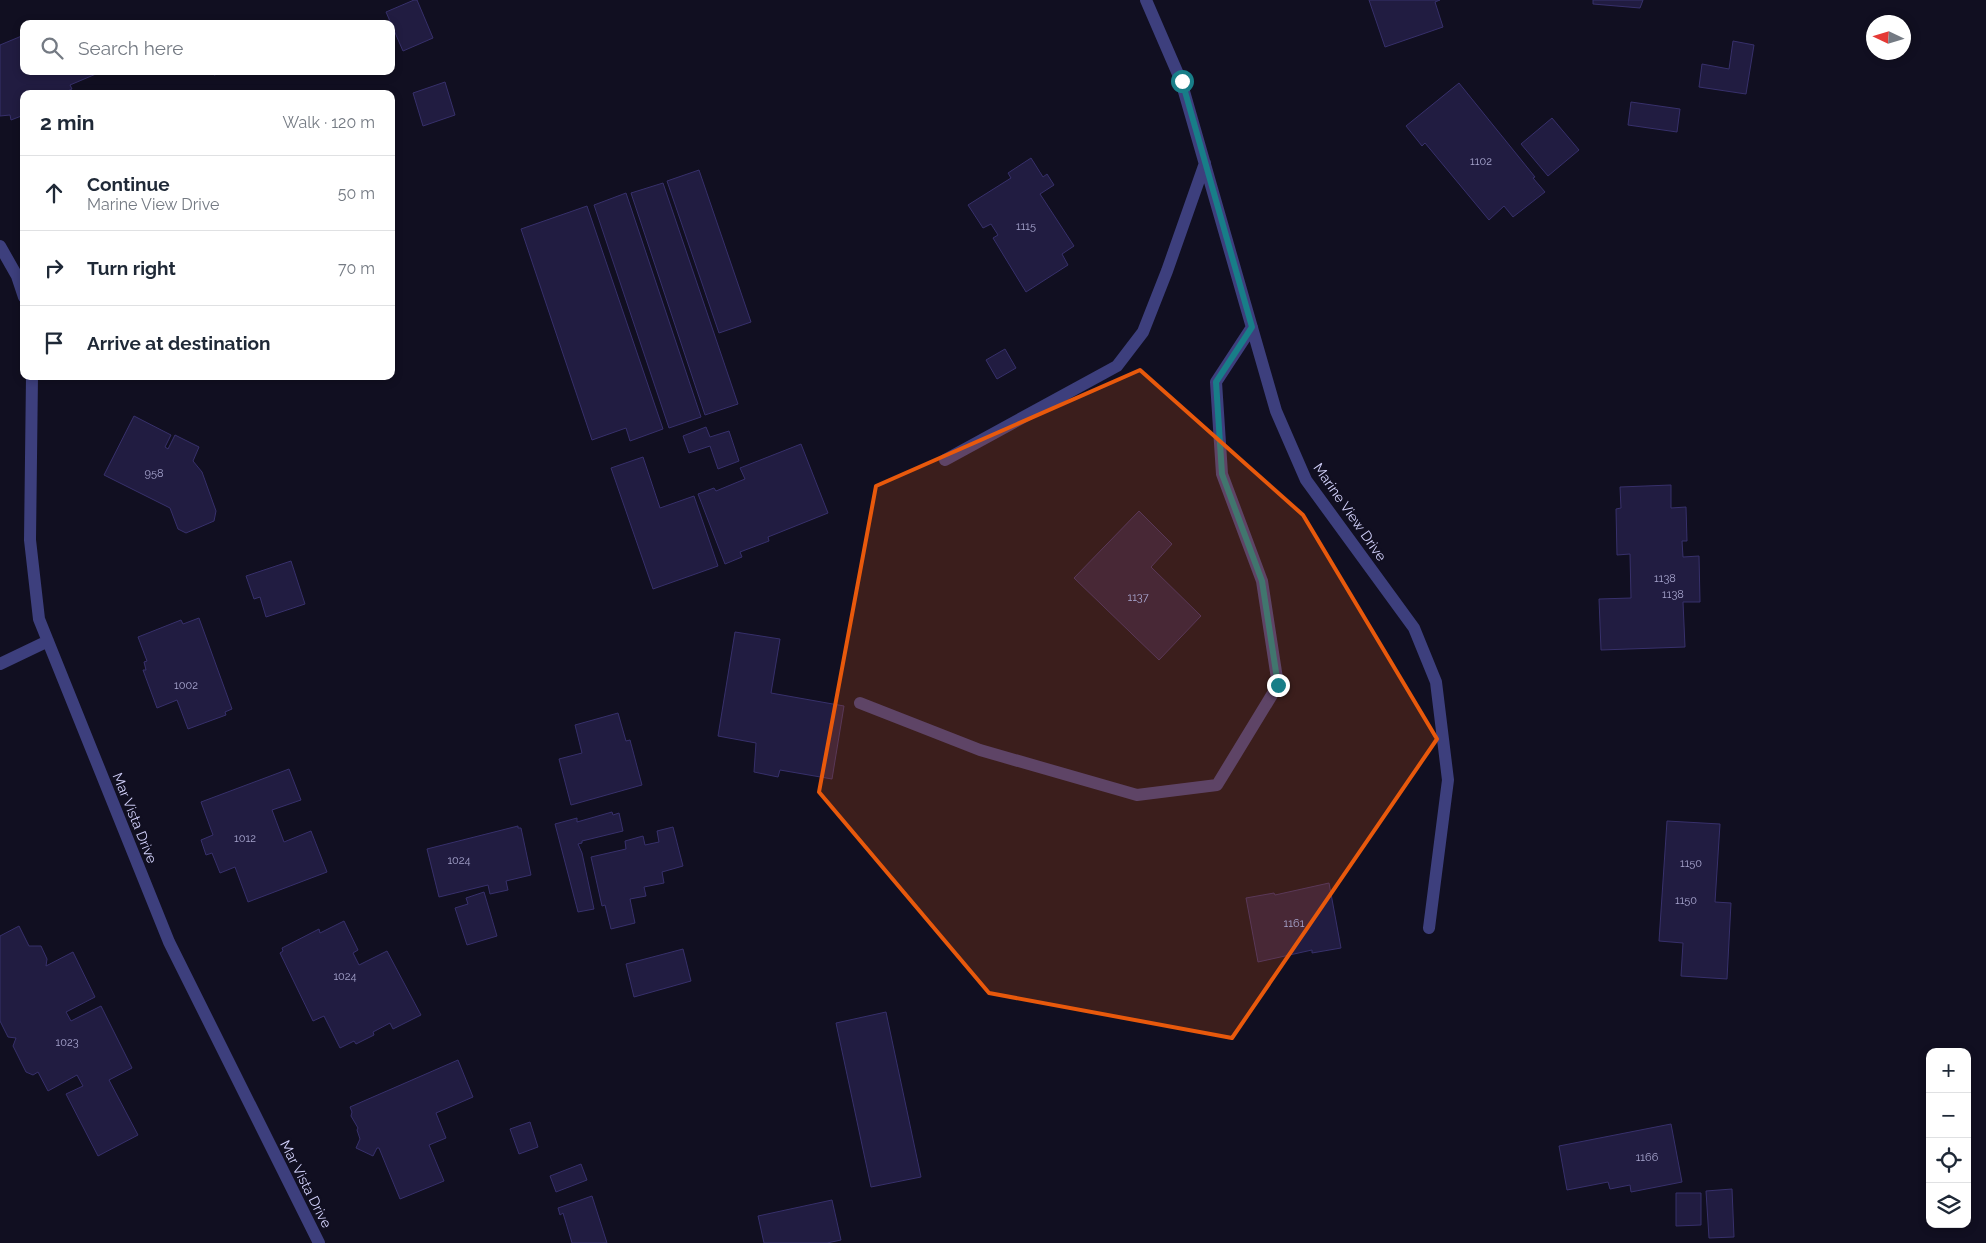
<!DOCTYPE html>
<html lang="en">
<head>
<meta charset="utf-8">
<style>
	:root { --surface:#fff; --page:#f6f6f7; --text:#1f2937; --muted:#747a83; --line:#e0e1e3 }
	body { margin:0; font-family:Raleway,sans-serif; background:var(--page); color:var(--text) }
	.controls { position:absolute; right:15px; bottom:15px; display:grid; overflow:hidden; border-radius:10px; box-shadow:0 2px 8px #0003 }
	.controls button { width:45px; height:45px; display:grid; place-items:center; padding:0; border:0; border-bottom:1px solid var(--line); background:var(--surface); color:var(--text); font:25px sans-serif }
	.compass { position:absolute; left:1866px; top:15px; width:45px; height:45px; border-radius:50%; background:var(--surface); box-shadow:0 2px 8px #0003; rotate:274deg }
	.stop { position:absolute; width:15px; height:15px; margin:-11px; border:4px solid #187e88; border-radius:50%; background:#fff }
	.stop.end { background:#187e88; border-color:#fff; box-shadow:0 1px 5px #0008 }
	.list { margin:0; padding:0; list-style:none }
	h2 { display:flex; justify-content:space-between; align-items:center; height:65px; margin:0; padding:0 20px; font-size:21px }
	h2 small { font-size:16px; font-weight:400; color:var(--muted) }
	.list li { display:grid; grid-template-columns:32px 1fr auto; gap:15px; align-items:center; box-sizing:border-box; height:75px; padding:0 20px; border-top:1px solid var(--line) }
	.list b { display:block; font-size:19px; white-space:nowrap }
	.list p { margin:0; font-size:16px; white-space:nowrap; color:var(--muted) }
	.list em { font-size:16px; font-style:normal; color:var(--muted) }
	.icon { flex:none; width:28px; height:28px; fill:none; stroke:currentColor; stroke-width:2; stroke-linecap:round; stroke-linejoin:round }
	.map { position:relative; flex:none; width:1986px; height:1243px; overflow:hidden }
	.search { position:absolute; background:var(--surface); box-shadow:0 2px 8px #0003; left:20px; top:20px; width:375px; height:55px; display:flex; align-items:center; gap:12px; box-sizing:border-box; padding:0 18px; border-radius:10px; color:var(--muted); font-size:19px }
	.panel { position:absolute; background:var(--surface); box-shadow:0 2px 8px #0003; left:20px; top:90px; width:375px; height:290px; border-radius:10px }
	.map>svg:first-child { display:block }
</style>
</head>
<body>
<div class="map">
<svg width="1986" height="1243" viewBox="0 0 1986 1243">
	<rect width="100%" height="100%" fill="#110f21"/>
	<path fill="#211c41" stroke="#37306b" d="M414 0H417L433 38 403 51 386 12Z
		M1369 0H1440L1435 2 1443 27 1385 47Z
		M1593 0H1643L1640 8 1593 4Z
		M24 35V71H103L70 85 72 89 61 94H24V115L11 120 10 115 0 116V45Z
		M1733 41 1754 45 1746 94 1699 87 1702 64 1729 69Z
		M213 71H229L214 75Z
		M445 82 455 115 423 126 413 93Z
		M1459 83 1535 177 1533 178 1545 192 1513 217 1504 206 1489 220 1425 143 1422 146 1406 126Z
		M1631 102 1680 109 1677 132 1628 125Z
		M1552 118 1579 150 1548 176 1521 144Z
		M1031 158 1043 177 1047 174 1054 185 1040 194 1074 246 1062 254 1068 265 1026 292 993 238 998 235 991 224 983 228 968 205 1011 178 1008 173Z
		M699 170 751 322 719 333 667 181Z
		M663 183 738 404 705 415 631 193Z
		M626 193 701 417 669 428 594 205Z
		M587 206 663 429 630 441 626 428 592 440 521 229Z
		M1005 349 1016 368 997 379 986 360Z
		M134 416 171 435 165 447 168 449 175 435 199 447 193 461 202 472 216 511 214 521 186 533 178 529 170 508 104 475Z
		M706 427 710 437 729 431 739 461 718 469 710 446 689 453 683 436Z
		M801 444 828 513 768 537 769 541 740 552 742 557 725 564 698 494 714 488 716 491 745 479 740 468Z
		M643 457 660 508 694 496 718 566 653 589 611 468Z
		M1671 485V508L1686 507 1687 541H1682L1683 557 1699 556 1700 602H1683L1685 647 1601 650 1599 599 1631 598 1630 554 1617 555 1616 509 1621 508 1620 487Z
		M1139 511 1172 544 1151 567 1201 616 1159 660 1074 578Z
		M291 561 305 604 266 617 260 597 254 599 246 576Z
		M199 618 232 709 225 712 226 715 188 729 177 700 157 708 143 670H146L144 662 147 661 138 637 181 620 183 624Z
		M735 632 780 639 771 693 844 706 832 779 780 770 778 777 754 772 756 743 718 736Z
		M618 713 626 741 630 740 642 785 571 805 559 759 582 753 575 725Z
		M289 769 301 800 272 810 284 842 311 831 327 872 248 902 235 867 220 873 212 853 206 855 201 840 213 835 201 802Z
		M612 812 613 815 619 813 623 831 582 841V843L578 844 582 853 594 909 578 912 555 824 577 818V822Z
		M1667 821 1720 824 1715 902 1731 903 1727 979 1681 976 1683 943 1659 941Z
		M518 826V828H521L531 875 506 881 508 890 490 894 488 885 439 897 427 849Z
		M673 827 683 866 662 872 664 883 644 887 646 896 630 899 635 923 611 929 605 905 602 906 591 857 626 849 625 841 643 836 645 845 659 842 657 831Z
		M1329 883 1341 948 1312 953V950L1258 962 1246 898 1274 893 1275 895Z
		M484 892 497 936 467 945 455 908 468 904 466 898Z
		M344 921 358 950 353 953 359 965 387 951 421 1015 393 1029 390 1023 373 1032 374 1035 356 1044 354 1041 340 1048 324 1016 313 1021 280 953 283 951 282 948 319 929 320 933Z
		M19 926 29 946H41L47 959 46 966 73 952 95 997 66 1012 71 1021 101 1006 132 1068 109 1080 138 1135 98 1156 66 1094 83 1086 77 1075 48 1091 38 1072 33 1075 26 1072 13 1046 16 1038 8 1037 0 1021V936Z
		M683 949 691 981 634 997 626 964Z
		M886 1012 921 1177 871 1187 836 1023Z
		M458 1060 473 1097 436 1113 446 1138 429 1145 444 1181 400 1199 379 1148H377L373 1156 356 1148 360 1139 357 1130 358 1128 351 1116 352 1112 350 1107Z
		M530 1122 538 1147 519 1154 510 1129Z
		M1671 1124 1682 1182 1631 1192 1630 1185 1610 1189 1608 1182 1567 1190 1559 1146Z
		M581 1164 587 1180 556 1192 550 1176Z
		M1732 1189 1734 1237 1709 1238 1706 1191Z
		M1676 1193H1701V1225L1676 1226Z
		M592 1196 607 1243H572L563 1213 560 1215 558 1208Z
		M832 1200 841 1240 827 1243H764L758 1216Z"/>
	<g fill="none" stroke-linecap="round" stroke-linejoin="round">
		<path stroke="#3d3f7d" stroke-width="12" d="M1146 0 1181 81 1276 411 1306 480 1414 628 1436 682 1448 780 1429 928
			M0 246 17 276 24 297
			M32 376 30 540 39 619 169 942 319 1243
			M945 460 1117 366 1143 332 1167 271 1205 163
			M0 664 48 641
			M860 703 980 750 1137 795 1217 785 1278 685 1262 581 1222 474 1216 382 1252 327"/>
	</g>
	<g fill="none" stroke-linecap="round" stroke-linejoin="round">
		<path stroke="#187e88" stroke-width="6" d="M1182 81 1252 327 1216 382 1222 474 1262 581 1278 685"/>
	</g>
	<path fill="#e8590c" fill-opacity="0.2" stroke="#e8590c" stroke-width="4" stroke-linejoin="round" d="M1140 370 1303 515 1437 739 1232 1038 989 993 819 792 876 486Z"/>
	<g text-anchor="middle" dominant-baseline="central" stroke-width="4.5" stroke-linejoin="round" paint-order="stroke">
		<g font-size="11" fill="#a6a4cd">
			<text x="1481" y="161">1102</text>
			<text x="1026" y="226">1115</text>
			<text x="154" y="473">958</text>
			<text x="1665" y="578">1138</text>
			<text x="1673" y="594">1138</text>
			<text x="1138" y="597">1137</text>
			<text x="186" y="685">1002</text>
			<text x="245" y="838">1012</text>
			<text x="459" y="860">1024</text>
			<text x="1691" y="863">1150</text>
			<text x="1686" y="900">1150</text>
			<text x="1294" y="923">1161</text>
			<text x="345" y="976">1024</text>
			<text x="67" y="1042">1023</text>
			<text x="1647" y="1157">1166</text>
		</g>
		<g font-size="14" fill="#d3d2fc" stroke="#110f21">
			<text transform="translate(1350 512) rotate(55)">Marine View Drive</text>
			<text transform="translate(135 818) rotate(68)">Mar Vista Drive</text>
			<text transform="translate(306 1184) rotate(63)">Mar Vista Drive</text>
		</g>
	</g>
</svg>
<div class="controls">
<button>+</button>
<button>−</button>
<button><svg class="icon" aria-label="locate" viewBox="0 0 24 24"><circle cx="12" cy="12" r="6"/><path d="M12 2v4M12 18v4M2 12h4M18 12h4"/></svg></button>
<button><svg class="icon" aria-label="layers" viewBox="0 0 24 24"><path d="M12 4l9 5-9 5-9-5zM3 14l9 5 9-5"/></svg></button>
</div>
<svg class="compass" viewBox="-18 -18 36 36"><path d="M0-13l5 13h-10z" fill="#e53935"/><path d="M0 13l5-13h-10z" fill="#747a83"/></svg>
<div class="stop" style="left:1182px;top:81px"></div>
<div class="stop end" style="left:1278px;top:685px"></div>
<div class="search"><svg class="icon" aria-label="search" viewBox="0 0 24 24"><circle cx="10" cy="10" r="6"/><path d="M15 15l6 6"/></svg>Search here</div>
<section class="panel">
<h2>2 min<small>Walk · 120 m</small></h2>
<ul class="list">
<li><svg class="icon" aria-label="ahead" viewBox="0 0 24 24"><path d="M12 20V5M6 11l6-6 6 6"/></svg><div><b>Continue</b><p>Marine View Drive</p></div><em>50 m</em></li>
<li><svg class="icon" aria-label="right" viewBox="0 0 24 24"><path d="M7 20v-9h11M14 6l5 5-5 5"/></svg><div><b>Turn right</b></div><em>70 m</em></li>
<li><svg class="icon" aria-label="arrive" viewBox="0 0 24 24"><path d="M6 21V4h12l-3 4 3 4H6"/></svg><div><b>Arrive at destination</b></div></li>
</ul>
</section>
</div>
</body>
</html>
